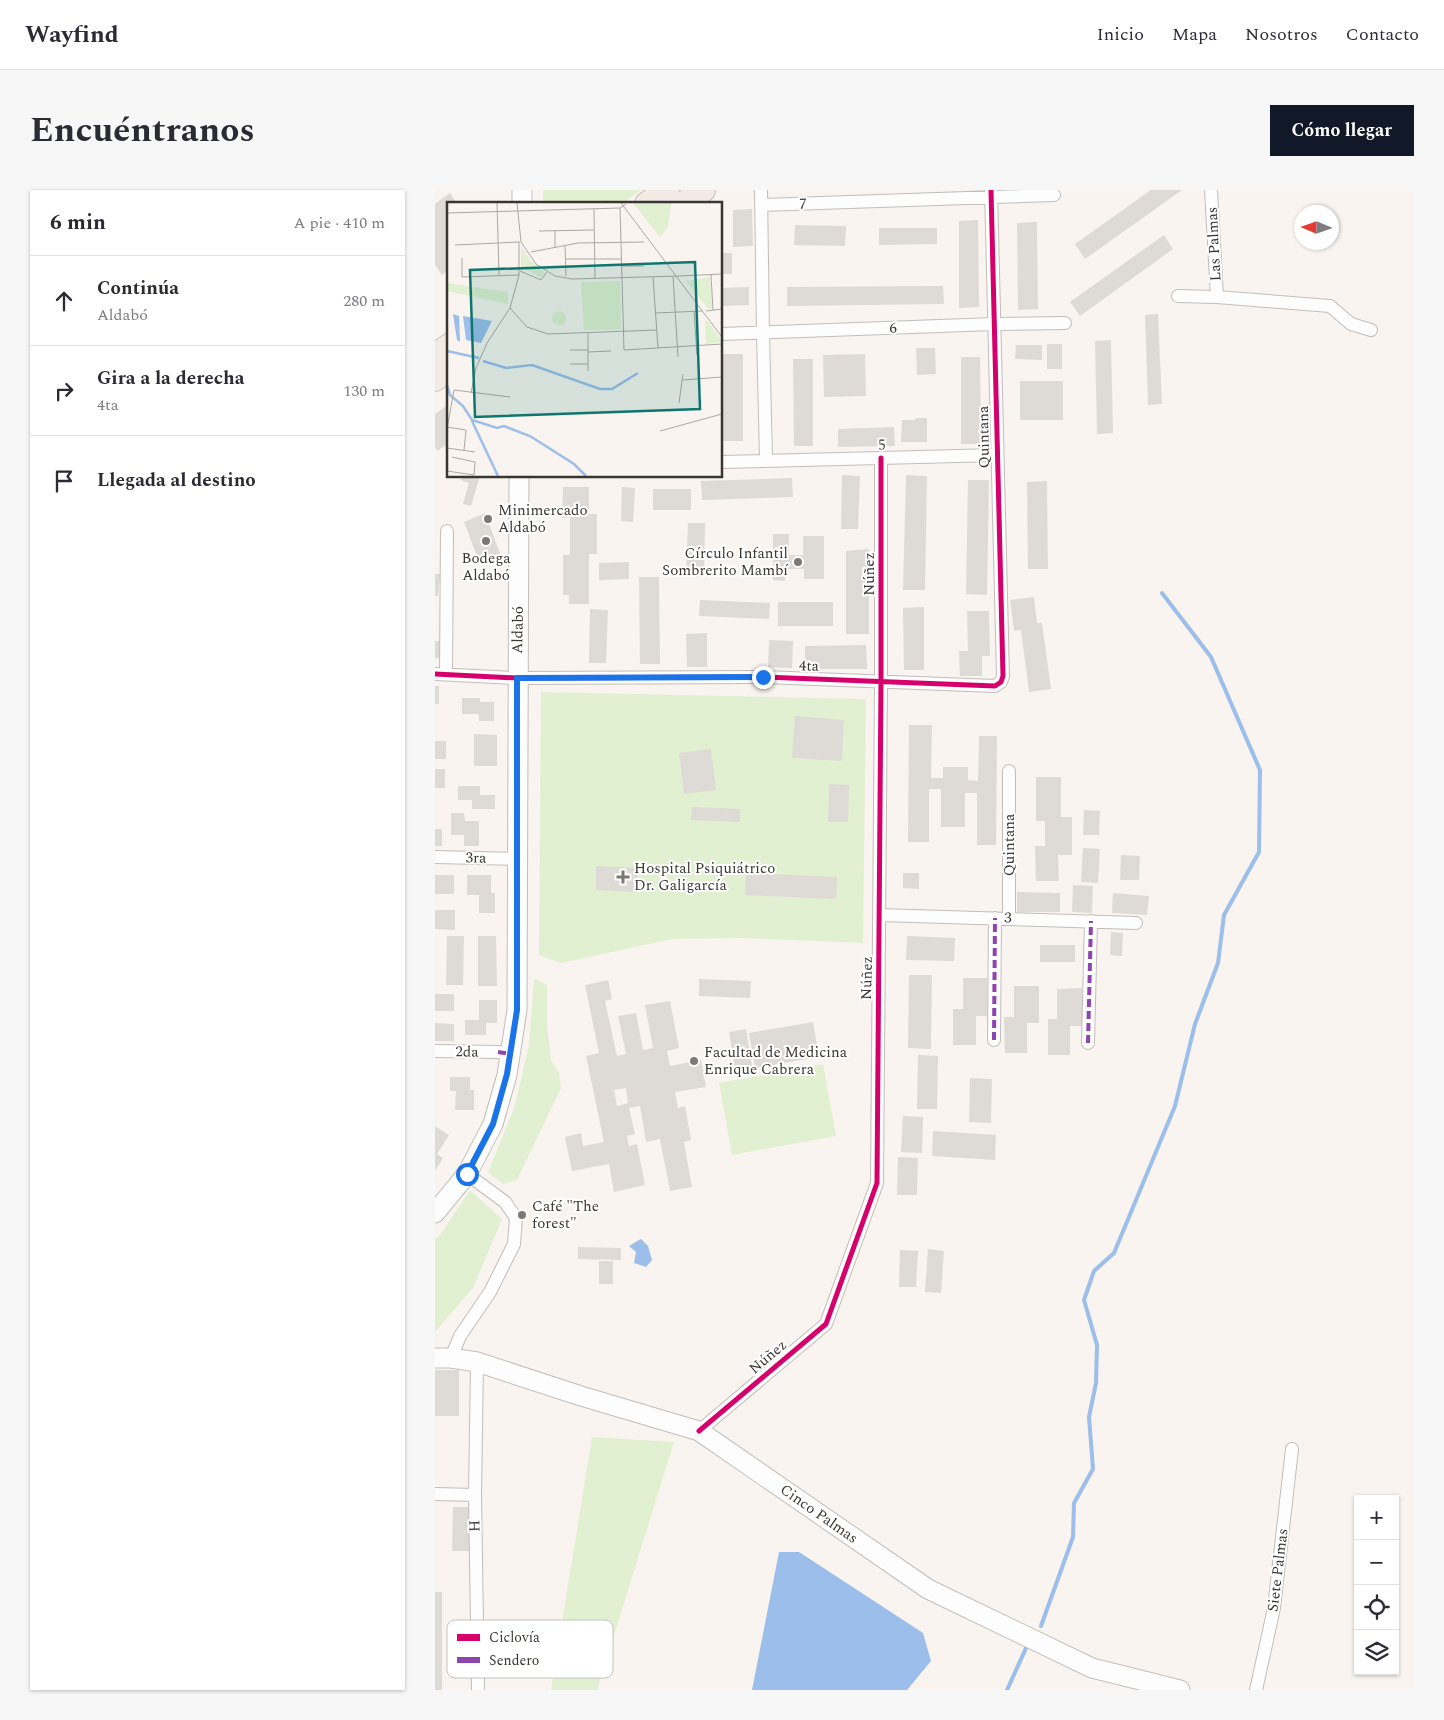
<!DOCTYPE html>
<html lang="es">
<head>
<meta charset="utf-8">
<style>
	:root { --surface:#fff; --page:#f7f7f7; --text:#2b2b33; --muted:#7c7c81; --line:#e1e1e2; --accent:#111827 }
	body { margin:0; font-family:Spectral,serif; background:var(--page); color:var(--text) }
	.controls { position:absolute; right:15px; bottom:15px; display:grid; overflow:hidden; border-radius:0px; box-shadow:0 1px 4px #0004 }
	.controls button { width:45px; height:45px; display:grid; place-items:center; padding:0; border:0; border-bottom:1px solid var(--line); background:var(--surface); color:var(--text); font:25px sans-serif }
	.compass { position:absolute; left:859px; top:15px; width:45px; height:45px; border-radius:50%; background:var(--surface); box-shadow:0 1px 4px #0004; rotate:272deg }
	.stop { position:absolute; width:15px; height:15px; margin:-11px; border:4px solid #1a73e8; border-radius:50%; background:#fff }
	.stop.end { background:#1a73e8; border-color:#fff; box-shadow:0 1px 5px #0008 }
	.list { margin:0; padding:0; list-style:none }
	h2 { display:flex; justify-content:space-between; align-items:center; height:65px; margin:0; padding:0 20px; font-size:21px }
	h2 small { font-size:16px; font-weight:400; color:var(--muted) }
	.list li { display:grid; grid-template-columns:32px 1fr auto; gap:15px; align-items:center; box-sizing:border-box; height:90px; padding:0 20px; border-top:1px solid var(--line) }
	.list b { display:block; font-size:19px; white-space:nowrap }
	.list p { margin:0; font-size:16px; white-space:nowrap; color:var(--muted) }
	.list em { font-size:16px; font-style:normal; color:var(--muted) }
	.icon { flex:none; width:28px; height:28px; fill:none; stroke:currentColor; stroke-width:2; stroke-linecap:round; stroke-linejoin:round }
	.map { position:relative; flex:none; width:979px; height:1500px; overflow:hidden; border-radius:0px }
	header { display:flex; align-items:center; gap:30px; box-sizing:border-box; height:70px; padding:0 25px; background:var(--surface); border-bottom:1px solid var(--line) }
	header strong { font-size:24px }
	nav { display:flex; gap:28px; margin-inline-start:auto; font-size:18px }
	.intro { display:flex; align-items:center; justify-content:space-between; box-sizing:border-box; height:120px; padding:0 30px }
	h1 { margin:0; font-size:35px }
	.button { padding:12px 22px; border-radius:0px; background:var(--accent); color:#fff; font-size:18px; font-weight:700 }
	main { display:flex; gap:30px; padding:0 30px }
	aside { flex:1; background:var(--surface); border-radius:0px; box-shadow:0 1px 4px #0004 }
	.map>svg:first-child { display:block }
</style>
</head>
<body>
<header>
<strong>Wayfind</strong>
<nav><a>Inicio</a><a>Mapa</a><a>Nosotros</a><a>Contacto</a></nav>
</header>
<div class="intro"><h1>Encuéntranos</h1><a class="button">Cómo llegar</a></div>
<main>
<aside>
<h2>6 min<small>A pie · 410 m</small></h2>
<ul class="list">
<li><svg class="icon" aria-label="ahead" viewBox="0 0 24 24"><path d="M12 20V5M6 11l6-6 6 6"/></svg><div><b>Continúa</b><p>Aldabó</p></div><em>280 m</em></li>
<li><svg class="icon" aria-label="right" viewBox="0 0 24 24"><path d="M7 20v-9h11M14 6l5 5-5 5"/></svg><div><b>Gira a la derecha</b><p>4ta</p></div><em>130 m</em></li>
<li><svg class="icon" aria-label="arrive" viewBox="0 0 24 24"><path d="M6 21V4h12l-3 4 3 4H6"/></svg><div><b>Llegada al destino</b></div></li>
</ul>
</aside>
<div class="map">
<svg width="979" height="1500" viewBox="0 0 979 1500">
	<rect width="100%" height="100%" fill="#f9f4ef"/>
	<path fill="#e1f0d1" d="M108 0H206L187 14H108Z
		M106 502 431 509 428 753 307 748 237 749 126 773 104 765Z
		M99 789 112 795V836L116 871 124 883 126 898 82 990 68 994 53 982 79 919 94 855Z
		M388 874 401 946 297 965 284 893Z
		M35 1000 67 1029 38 1098 0 1142V1049L5 1045Z
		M157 1247 239 1252 162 1500H116Z"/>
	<path fill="#9bbeea" d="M206 1049 213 1056 217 1070 211 1077 199 1073 201 1062 194 1056Z
		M344 1362H364L488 1443 496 1471 472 1500H317Z"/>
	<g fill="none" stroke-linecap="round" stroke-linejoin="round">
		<path stroke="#9bbeea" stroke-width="4" d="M606 1436 638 1347 639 1313 658 1279 654 1227 661 1193 662 1155 649 1110 659 1081 679 1063 740 916 760 834 783 773 789 725 824 662 825 580 776 467 727 403
			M572 1500 592 1456"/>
	</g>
	<path fill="#dedad6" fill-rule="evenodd" d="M716 0H747L650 69 640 54Z
		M15 3 22 14H14V80L7 85 0 75V14Z
		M317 19 318 56 298 57V20Z
		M543 30 544 117 524 118V31Z
		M602 32 603 119 583 120 582 33Z
		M360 35 411 36 410 56 359 55Z
		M444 38H502V54L444 55Z
		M729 45 738 59 645 126 635 112Z
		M286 63H297V84H286Z
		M508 96 509 114 352 116V97Z
		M314 97V115L286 116V98Z
		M723 124 727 214 713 215 710 125Z
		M676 150 678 243 662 244 660 151Z
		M612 154H627V179H612Z
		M581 155H607V170L580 169Z
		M481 158H500L501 184 482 185Z
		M288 164H308V251H288Z
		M430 164 431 206 389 207 388 165Z
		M526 167H545L546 254H526Z
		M358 169H378V256H359Z
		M585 191H628V230H585Z
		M14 214V253L2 261 0 257V224Z
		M481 228H492V252H466L467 230H480Z
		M459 237 460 256 403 257V239Z
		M407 285 425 286 423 339H406Z
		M471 285 492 286 490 400H468Z
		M27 286H45L36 316 28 314 34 293 26 290Z
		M357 288 358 307 267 310 266 291Z
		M533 290H554L552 405 531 404Z
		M612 291 613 379H593L592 292Z
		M128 297H154V324H162V364H154V414H134V405H128V365H135V327L127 328Z
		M187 297 200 298 198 332 186 331Z
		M218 299H256V320H218Z
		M50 323 66 366 45 374 29 332Z
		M253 333H270L269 387 251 386Z
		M338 344H354V365H368V346H389V389H369V379H351L350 391 338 390Z
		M434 359V444H411V361Z
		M194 372V389L164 390V373Z
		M0 384H5L3 406H0Z
		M204 387H224L225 474H205Z
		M599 407 602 433H607L616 499 594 502 586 440 579 441 575 410Z
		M265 410 335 413 334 429 264 426Z
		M343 412H398V436H343Z
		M489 417V480H469L468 418Z
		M155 419 173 420 171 473H154Z
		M532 421H554L555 466H547V486H525L524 461H533Z
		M272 443V477H252L251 444Z
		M334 450 358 451 357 478 333 477Z
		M0 451H7L6 468H0Z
		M431 455 432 479H370V456Z
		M0 496H4V514H0Z
		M27 508H45V512H59V531H44V524H27Z
		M360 526 409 530 407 571 357 568Z
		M474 535H497L496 588H508V577H533V590L543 591 544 546H562L561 655H542V603H530V637H506V599H494V652H473Z
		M39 544 62 545V576H39Z
		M0 551H11V569H0Z
		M276 559 281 600 249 604 244 563Z
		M0 579H10V598H0Z
		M601 587H626V627H637V665H623L624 691H601L600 656H610V631H601Z
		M394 594 414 595 413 632H393Z
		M23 596H45V605H60V619H37V610H23Z
		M257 617 305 619V632L256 630Z
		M649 620 665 621 664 645H648Z
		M16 623H29L30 631H44V656H29V645H16Z
		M0 639H7V656H0Z
		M648 658 665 659 663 693 646 692Z
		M686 665 705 666 704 690H685Z
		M161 676 203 678 202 702 161 700Z
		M311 683 402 687 401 709 310 705Z
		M468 683H484V699L468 698Z
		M0 685H19V704H0Z
		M32 685H56V703H60V723H44V705H32Z
		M638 695 658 696 657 723 637 722Z
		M582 702 625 703V722H582Z
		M678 703 714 706 712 725 677 723Z
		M0 720H20V740L0 739Z
		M676 742 688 743 687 766 675 765Z
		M12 746H29L28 795H11Z
		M43 746H61L62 796H43Z
		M472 746 520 748 519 771 471 770Z
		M605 755H640V772H605Z
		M474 785H497L496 859 473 858Z
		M528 788H552V826H541V855H518V819H528Z
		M264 789 316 791 315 808 264 806Z
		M173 790 177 809 170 811 182 866 191 864 183 826 201 823 208 860 218 858 210 815 235 811 244 858 232 861 235 876 266 870 271 897 240 902 243 918 250 916 256 950 249 952 257 997 235 1001 225 949 211 952 205 916 194 918 200 944 192 946 194 956 202 954 210 995 179 1002 174 974 137 981 130 947 146 943 148 956 169 952 151 866 164 863 150 795ZM191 898 193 913 182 916 179 900Z
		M579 796H604V833H592V863H570L569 827H579Z
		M647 798V836H635V865H613V829H622V799Z
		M0 804H19V821H0Z
		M44 810H62V833H51V845H30V830H44Z
		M378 832 384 867 320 878 314 843Z
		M0 833 19 834V851H0Z
		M311 839 318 881 301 884 294 842Z
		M483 865 503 866 502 919H482Z
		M15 887H35V900H39V920H20L21 901H15Z
		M535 888 557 889 556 933 534 932Z
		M468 926 488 927 487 963 466 962Z
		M0 936 14 945 2 964 8 968 0 981Z
		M498 941 561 945 560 970 497 966Z
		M463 967 483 968 482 1005H462Z
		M143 1057 186 1058V1070L143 1069Z
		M493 1059 509 1061 506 1103 490 1102Z
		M465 1060 483 1061 481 1097H464Z
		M164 1071H178V1094H164Z
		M0 1180H24V1226H0Z
		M18 1317H34V1361H17Z
		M0 1402H7V1500H0Z"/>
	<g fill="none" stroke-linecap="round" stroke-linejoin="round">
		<g stroke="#c1beba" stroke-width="14">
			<path id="street" d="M326 0 328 143 331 270
				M776 0 782 107
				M326 15 619 5
				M743 106 782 107 895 116 916 134 936 140
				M286 144 559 134 630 133
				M286 272 562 265
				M0 484 82 488 329 487 560 496 566 492 568 486 556 0
				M11 484 12 341
				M574 581V728
				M0 667 82 669
				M445 725 701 733
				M559 850 560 728
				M653 853 656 731
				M0 861 63 862 76 864
				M16 1168 25 1146 55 1102 79 1054 81 1028 70 1012 32 984
				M42 1172 40 1305 43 1500
				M264 1241 391 1134 442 993 446 492V268
				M0 1304 40 1305
				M821 1500 839 1418 857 1259"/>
		</g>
		<g stroke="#c1beba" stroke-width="21">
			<path id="secondary" d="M87 14V0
				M0 1023 32 984 58 934 72 885 82 820 84 286
				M0 1168H16L42 1172 146 1206 264 1241 493 1399 657 1478 745 1500"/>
		</g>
		<g stroke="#cabfb9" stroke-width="26">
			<path id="highway" d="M212 14 232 0
				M248 14 268 0
				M0 166 14 156
				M0 189 14 179"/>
		</g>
		<use href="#street" stroke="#fefdfd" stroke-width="12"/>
		<use href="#secondary" stroke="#fefdfd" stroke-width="19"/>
		<use href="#highway" stroke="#f3eae6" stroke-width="24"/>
		<path stroke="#8e44ad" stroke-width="4" stroke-dasharray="8 4" stroke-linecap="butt" d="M559 850 560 728
			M653 853 656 731
			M63 862 76 864"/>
		<g stroke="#fff" stroke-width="8">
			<path id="cycleway" d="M0 484 82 488 329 487 560 496 566 492 568 486 556 0
				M264 1241 391 1134 442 993 446 492V268"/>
		</g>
		<use href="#cycleway" stroke="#d6006c" stroke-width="5"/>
	</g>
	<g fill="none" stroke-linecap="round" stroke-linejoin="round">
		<path stroke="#1a73e8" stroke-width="6" d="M32 984 58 934 72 884 82 820V488L328 487"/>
	</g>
	<g fill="#7c7874" stroke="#fff" stroke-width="2">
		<circle cx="53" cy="329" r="5"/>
		<circle cx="51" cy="351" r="5"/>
		<circle cx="363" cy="372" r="5"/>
		<path d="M185.5 679.5h5v5h5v5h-5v5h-5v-5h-5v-5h5z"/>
		<circle cx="259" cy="871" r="5"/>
		<circle cx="87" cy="1025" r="5"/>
	</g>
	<g text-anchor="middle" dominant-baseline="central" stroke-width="4" stroke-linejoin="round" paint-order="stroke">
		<g font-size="15" fill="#393632" stroke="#fff">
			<text transform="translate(368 14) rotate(-2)">7</text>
			<text transform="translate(779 54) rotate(-93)">Las Palmas</text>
			<text transform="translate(458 138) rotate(-2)">6</text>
			<text transform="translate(549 247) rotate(-91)">Quintana</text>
			<text transform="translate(447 255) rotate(-1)">5</text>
			<text transform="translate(434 384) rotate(-90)">Núñez</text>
			<text transform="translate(83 440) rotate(-89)">Aldabó</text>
			<text transform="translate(374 476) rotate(2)">4ta</text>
			<text transform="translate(574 655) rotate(-90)">Quintana</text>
			<text transform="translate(41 668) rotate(1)">3ra</text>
			<text transform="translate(573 728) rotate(2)">3</text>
			<text transform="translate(432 788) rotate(-89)">Núñez</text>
			<text transform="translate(32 862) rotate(1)">2da</text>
			<text transform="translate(333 1167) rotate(-40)">Núñez</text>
			<text transform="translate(384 1324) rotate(35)">Cinco Palmas</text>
			<text transform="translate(40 1336) rotate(-91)">H</text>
			<text transform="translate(843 1380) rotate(-83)">Siete Palmas</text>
		</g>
		<g font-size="15" fill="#393632" stroke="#fff" text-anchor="start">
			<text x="63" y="320">Minimercado<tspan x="63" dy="17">Aldabó</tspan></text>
			<text x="353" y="363" text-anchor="end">Círculo Infantil<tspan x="353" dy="17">Sombrerito Mambí</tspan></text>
			<text x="51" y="368" text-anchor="middle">Bodega<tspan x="51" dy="17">Aldabó</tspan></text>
			<text x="199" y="678">Hospital Psiquiátrico<tspan x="199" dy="17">Dr. Galigarcía</tspan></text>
			<text x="269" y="862">Facultad de Medicina<tspan x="269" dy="17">Enrique Cabrera</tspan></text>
			<text x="97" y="1016">Café "The<tspan x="97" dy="17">forest"</tspan></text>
		</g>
	</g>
	<g transform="translate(12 12)">
		<rect width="275" height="275" fill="#f9f4ef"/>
		<path d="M186 1H224L221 25 213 35ZM74 44 83 58 98 71 94 76 74 64ZM263 75 265 106 261 107 239 79ZM173 79 174 127 137 128 134 80ZM0 81 61 90V102L0 89ZM105 116a7 7 0 1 1 14 0a7 7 0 1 1-14 0ZM260 118 275 139V140L259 142 258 119Z" fill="#e1f0d1"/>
		<path d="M6 112 12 114 13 140 10 138ZM16 114 45 119 34 141 19 138Z" fill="#9bbeea"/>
		<path fill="none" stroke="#9bbeea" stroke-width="2.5" d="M0 149 32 156M36 159 59 166 85 163 153 187H165L191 171M0 183 3 193 16 204 25 218 50 226 57 224 83 234 127 262 139 274M25 219 51 274"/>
		<path fill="none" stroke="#aca8a3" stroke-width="1" d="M50 1 52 73M70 1 74 40 89 62 108 74 125 77 233 74M174 1 275 135M173 6 177 148 275 142M147 7 148 76M0 11 173 6 179 2M92 29 147 28M108 29V46M8 43 72 40M118 43 119 74M84 50 131 41 197 40M15 56V75L72 73M118 57H175M175 64H197M73 69 94 78 100 70M264 73 266 108M226 74 231 155M233 74 275 72M206 75 211 146M63 106 80 125 101 132 210 128M247 109 250 153M259 109 275 107M209 111 255 109M141 131V169M123 148H141M141 150 164 149M123 162H141M236 178 275 175M24 191 29 166 40 141 63 106 72 73V39M232 201 236 172M0 225 19 228 17 248M0 227 7 188 63 195M213 229 275 212M0 246 28 250M0 269 27 273 28 260 5 255"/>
		<path fill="#0f766e" fill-opacity="0.15" stroke="#0f766e" stroke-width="2.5" d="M248 60 253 207 28 215 23 68Z"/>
		<rect width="275" height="275" fill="none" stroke="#393632" stroke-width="2.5"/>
	</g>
	<rect x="12" y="1430" width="166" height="58" rx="8" fill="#fff" stroke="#c4c3c2" stroke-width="1"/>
	<rect x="22" y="1444" width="23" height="7" fill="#d6006c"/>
	<rect x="22" y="1467" width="23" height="6" fill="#8e44ad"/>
	<g font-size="14" fill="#393632">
		<text x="54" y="1452">Ciclovía</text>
		<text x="54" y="1475">Sendero</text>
	</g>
</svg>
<div class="controls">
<button>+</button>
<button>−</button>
<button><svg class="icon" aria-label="locate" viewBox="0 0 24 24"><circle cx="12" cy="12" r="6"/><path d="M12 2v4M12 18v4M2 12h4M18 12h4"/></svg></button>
<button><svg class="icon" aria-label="layers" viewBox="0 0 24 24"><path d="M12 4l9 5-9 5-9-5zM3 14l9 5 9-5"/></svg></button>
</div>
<svg class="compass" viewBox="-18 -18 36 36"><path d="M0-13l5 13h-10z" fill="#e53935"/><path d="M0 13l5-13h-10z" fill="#7c7c81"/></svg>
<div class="stop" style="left:32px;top:984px"></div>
<div class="stop end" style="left:328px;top:487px"></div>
</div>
</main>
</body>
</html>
